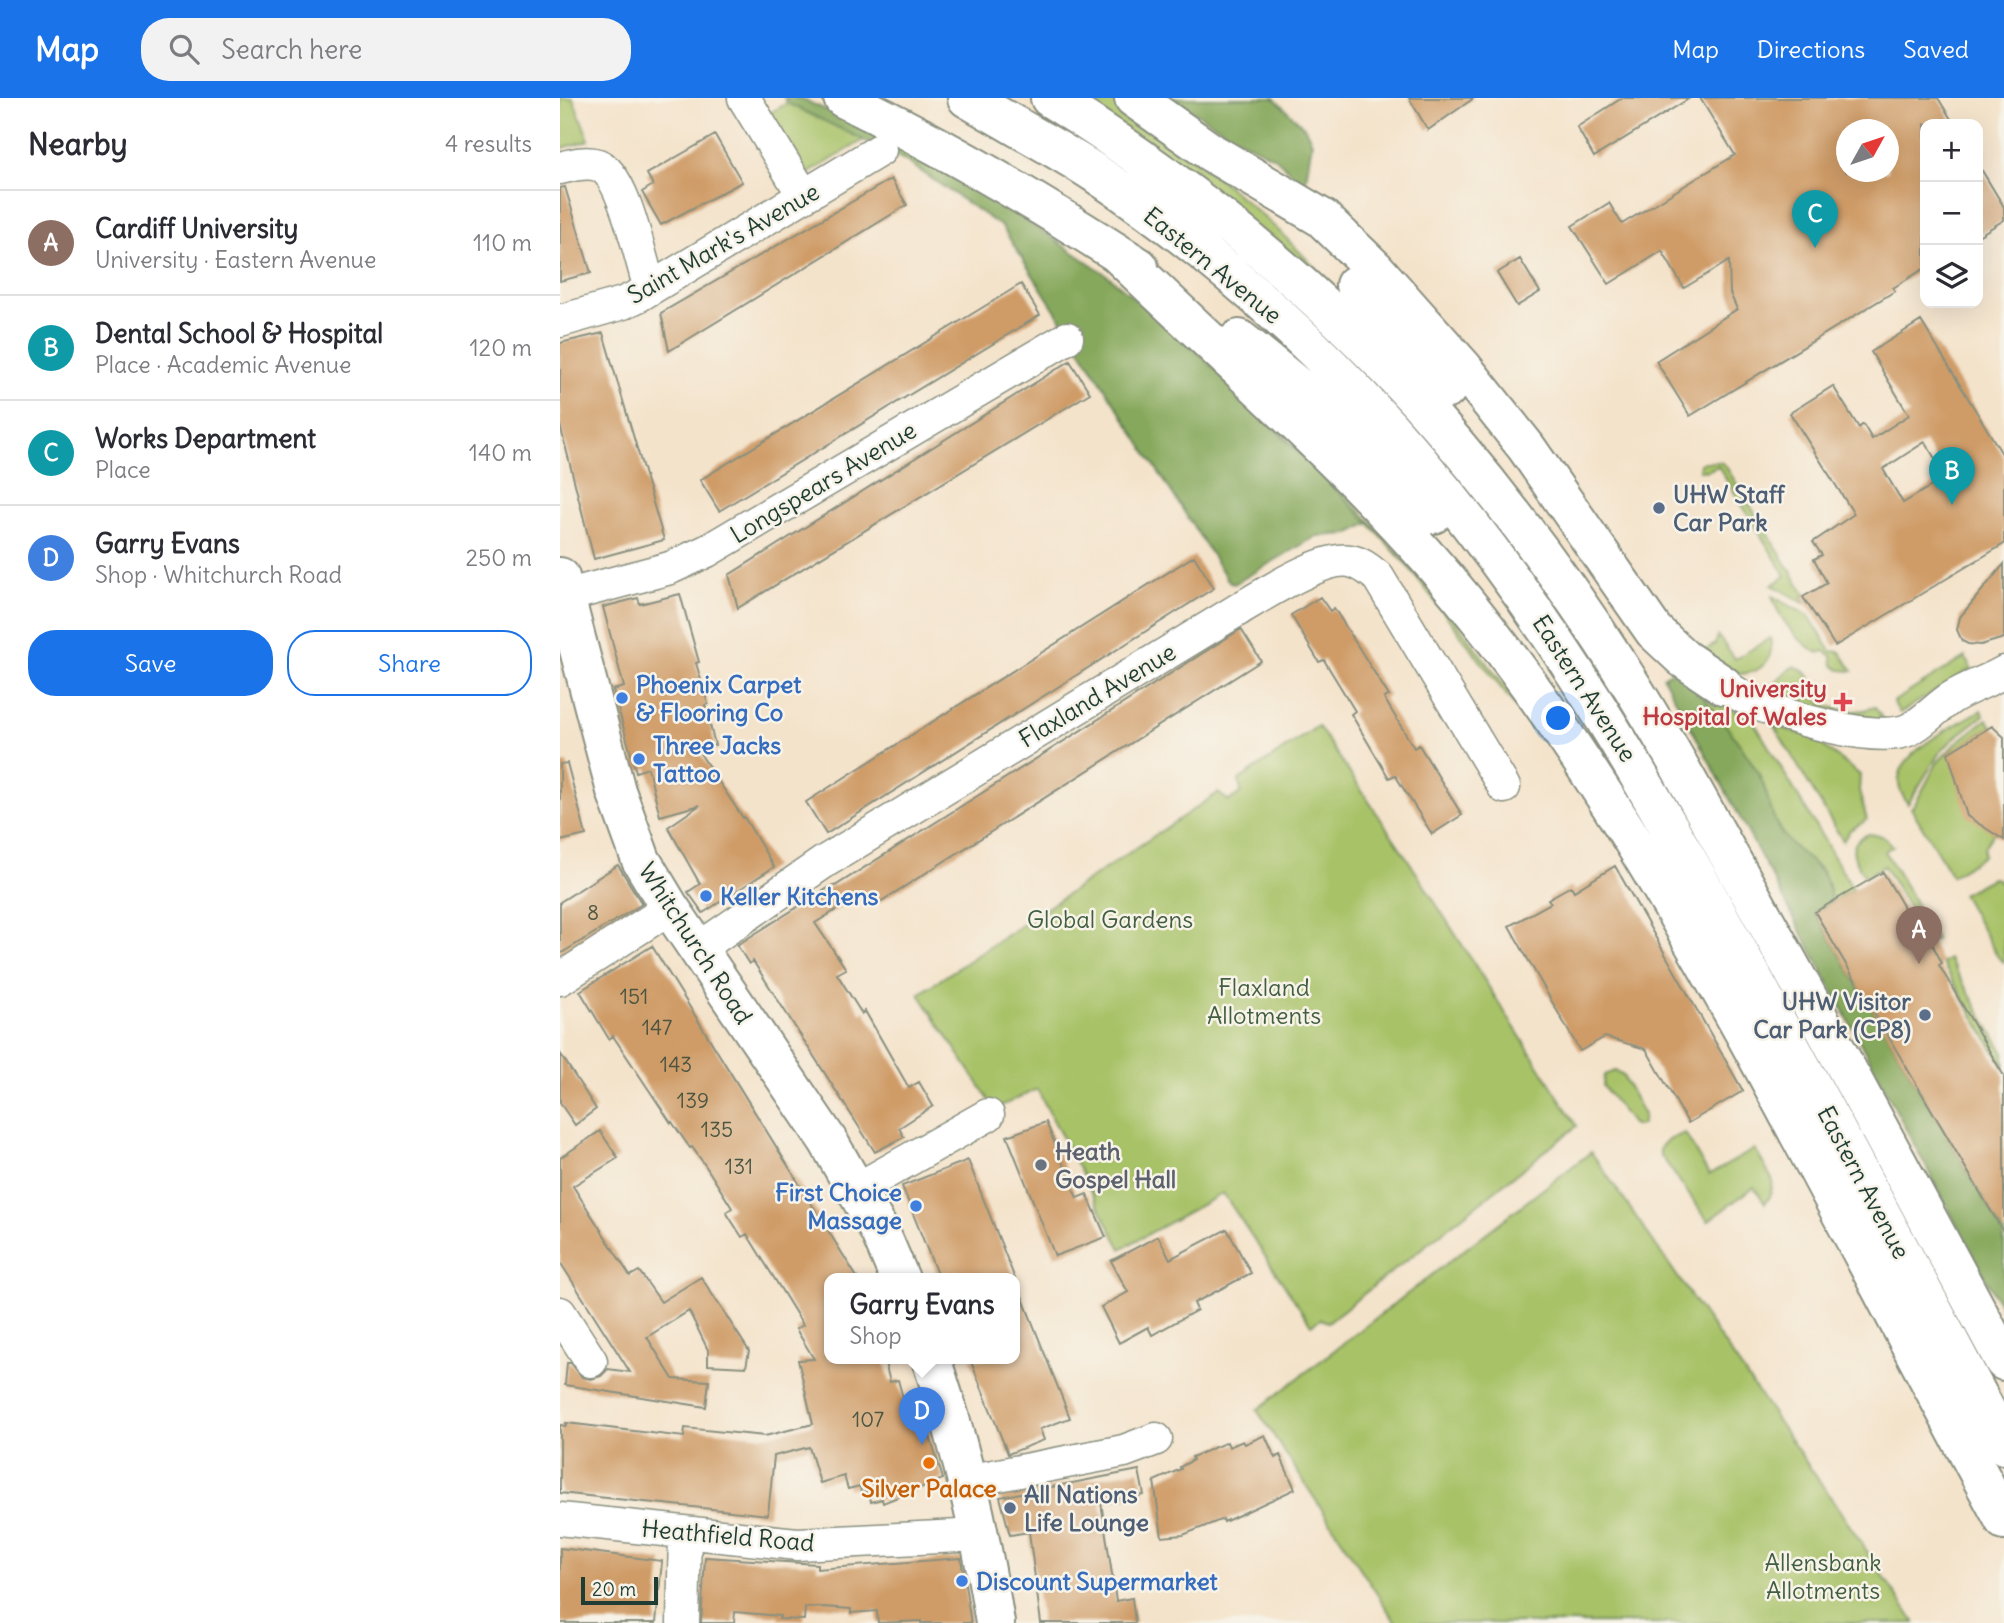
<!DOCTYPE html>
<html lang="en">
<head>
<meta charset="utf-8">
<style>
	:root { --surface:#fff; --page:#f2f2f3; --text:#2b2b33; --muted:#7c7c81; --line:#e1e1e2; --accent:#1a73e8 }
	body { margin:0; font-family:Delius,sans-serif; background:var(--page); color:var(--text) }
	.controls { position:absolute; right:21px; top:21px; display:grid; overflow:hidden; border-radius:14px; box-shadow:0 7px 28px #0002 }
	.controls button { width:63px; height:63px; display:grid; place-items:center; padding:0; border:0; border-bottom:2px solid var(--line); background:var(--surface); color:var(--text); font:35px sans-serif }
	.compass { position:absolute; left:1276px; top:21px; width:63px; height:63px; border-radius:50%; background:var(--surface); box-shadow:0 7px 28px #0002; rotate:50deg }
	.scale { position:absolute; left:21px; bottom:18px; width:77px; box-sizing:border-box; padding-left:7px; border:4px solid #1f3d34; border-top:0; font-size:19px; line-height:24px; white-space:nowrap; color:#1f3d34; -webkit-text-stroke:5px #f7f3e8; paint-order:stroke }
	.you { position:absolute; left:999px; top:621px; width:24px; height:24px; margin:-18px; border:5px solid #fff; border-radius:50%; background:#1a73e8; box-shadow:0 0 0 10px #1a73e833 }
	.badge { display:grid; place-items:center; width:46px; height:46px; border-radius:50%; background:var(--accent); color:#fff; font-size:23px; font-weight:700 }
	.pin { position:absolute; translate:-50% -58px; filter:drop-shadow(0 2px 4px #0008) }
	.pin::after { content:''; position:absolute; top:37px; width:24px; height:21px; background:inherit; clip-path:polygon(0 0,100% 0,50% 100%) }
	.popup { position:absolute; left:264px; top:1175px; width:196px; height:91px; box-sizing:border-box; display:grid; place-content:center; border-radius:14px; background:var(--surface); filter:drop-shadow(0 2px 5px #0005); font-size:23px; white-space:nowrap; color:var(--muted) }
	.popup b { font-size:26px; color:var(--text) }
	.popup::after { content:''; position:absolute; left:50%; top:100%; margin-left:-14px; border:14px solid transparent; border-top-color:var(--surface) }
	.list { margin:0; padding:0; list-style:none }
	h2 { display:flex; justify-content:space-between; align-items:center; height:91px; margin:0; padding:0 28px; font-size:30px }
	h2 small { font-size:23px; font-weight:400; color:var(--muted) }
	.list li { display:grid; grid-template-columns:46px 1fr auto; gap:21px; align-items:center; box-sizing:border-box; height:105px; padding:0 28px; border-top:2px solid var(--line) }
	.list b { display:block; font-size:26px; white-space:nowrap }
	.list p { margin:0; font-size:23px; white-space:nowrap; color:var(--muted) }
	.list em { font-size:23px; font-style:normal; color:var(--muted) }
	.actions { display:flex; gap:14px; padding:21px 28px }
	.actions a { flex:1; padding:16px 0; border:2px solid var(--accent); border-radius:28px; text-align:center; font-size:24px; color:var(--accent) }
	.actions .main { background:var(--accent); color:#fff }
	.icon { flex:none; width:38px; height:38px; fill:none; stroke:currentColor; stroke-width:2; stroke-linecap:round; stroke-linejoin:round }
	.map { position:relative; flex:none; width:1444px; height:1525px; overflow:hidden }
	header { display:flex; align-items:center; gap:42px; box-sizing:border-box; height:98px; padding:0 35px; background:var(--accent); color:#fff }
	header strong { font-size:33px }
	nav { display:flex; gap:38px; margin-inline-start:auto; font-size:24px }
	.search { width:490px; height:63px; background:var(--page); display:flex; align-items:center; gap:18px; box-sizing:border-box; padding:0 24px; border-radius:28px; color:var(--muted); font-size:26px }
	main { display:flex }
	aside { flex:1; background:var(--surface) }
	.map>svg:first-child { display:block }
</style>
</head>
<body>
<header>
<strong>Map</strong>
<div class="search"><svg class="icon" aria-label="search" viewBox="0 0 24 24"><circle cx="10" cy="10" r="6"/><path d="M15 15l6 6"/></svg>Search here</div>
<nav><a>Map</a><a>Directions</a><a>Saved</a></nav>
</header>
<main>
<aside>
<h2>Nearby<small>4 results</small></h2>
<ul class="list">
<li><span class="badge" style="background:#8d6e63">A</span><div><b>Cardiff University</b><p>University · Eastern Avenue</p></div><em>110 m</em></li>
<li><span class="badge" style="background:#0f9aa8">B</span><div><b>Dental School &amp; Hospital</b><p>Place · Academic Avenue</p></div><em>120 m</em></li>
<li><span class="badge" style="background:#0f9aa8">C</span><div><b>Works Department</b><p>Place</p></div><em>140 m</em></li>
<li><span class="badge" style="background:#3f7fe0">D</span><div><b>Garry Evans</b><p>Shop · Whitchurch Road</p></div><em>250 m</em></li>
</ul>
<div class="actions"><a class="main">Save</a><a>Share</a></div>
</aside>
<div class="map">
<svg width="1444" height="1525" viewBox="0 0 1444 1525">
	<rect width="100%" height="100%" fill="#f7f3e8"/>
	<filter id="ink" filterUnits="userSpaceOnUse"><feTurbulence type="fractalNoise" baseFrequency=".0143" numOctaves="2"/><feDisplacementMap in="SourceGraphic" scale="14" xChannelSelector="R" yChannelSelector="G"/><feConvolveMatrix kernelMatrix="1 2 1 2 8 2 1 2 1" color-interpolation-filters="sRGB"/></filter>
	<filter id="wash" filterUnits="userSpaceOnUse"><feTurbulence type="fractalNoise" baseFrequency=".00686" numOctaves="4" result="noise"/><feDisplacementMap in="SourceGraphic" scale="28" xChannelSelector="R" yChannelSelector="G"/><feGaussianBlur stdDeviation="1.57" result="paint"/><feColorMatrix in="noise" values="0 0 0 0 0 0 0 0 0 0 0 0 0 0 0 0 0 1.4 0 .05"/><feComposite in="paint" operator="in"/></filter>
	<g filter="url(#wash)">
		<rect width="100%" height="100%" fill="#f4e3cb"/>
		<path fill="#a8c268" stroke="#64804e" stroke-width="2" d="M0 0H13L29 42 0 51Z
			M537 0H551L661 82 716 130 798 213 531 8Z
			M227 5 305 41 246 77 206 17Z
			M637 253 794 405 875 496 983 639 980 641 851 472 809 425Z
			M1144 364H1160L1165 367 1245 496 1242 499 1244 505 1212 487 1226 478 1158 368 1147 373 1139 372 1140 366Z
			M1212 498 1249 518 1271 553 1280 554 1293 573 1280 572 1273 567 1272 558 1264 553 1258 555C1237 543 1219 521 1212 498Z
			M1158 538 1175 561 1210 540C1217 567 1191 581 1168 574 1158 571 1147 562 1138 557L1155 546Z
			M1405 559 1411 571 1340 615 1333 604Z
			M1235 568 1247 575 1250 580 1245 595C1269 610 1287 619 1315 609L1327 628 1298 627 1200 591C1219 587 1222 573 1235 568Z
			M1135 589 1194 624 1293 791 1271 804 1269 787 1260 770 1241 758 1228 744 1215 724 1198 674Z
			M1421 612 1424 617 1393 641 1378 657 1348 706C1344 700 1339 693 1339 686 1335 654 1398 627 1421 612Z
			M1427 621 1432 628 1389 655 1434 735 1424 749 1423 758 1392 778 1351 710 1355 706 1377 665 1396 645Z
			M758 628 847 760 1017 1028 768 1224 761 1221 751 1227 663 1095 561 1151 477 991 435 1011 359 896 658 695 669 703 681 694 679 682Z
			M1214 628 1246 637 1258 644 1300 677 1299 693 1307 722 1290 732 1283 743Z
			M1309 736 1322 738 1333 748 1325 753 1376 841 1370 845 1324 768 1305 779C1295 763 1283 745 1309 736Z
			M1432 780 1437 781 1444 789V864L1438 859 1402 796Z
			M1389 861 1444 955V969L1382 865Z
			M1055 973 1062 976 1084 1017 1082 1027 1076 1028 1072 1026 1043 988 1044 977Z
			M1125 1035 1149 1077 1195 1051 1213 1083 1210 1099 1205 1105 1194 1089 1148 1123 1100 1056C1098 1043 1115 1040 1125 1035Z
			M1031 1054 1278 1410 1355 1525H836L697 1312Z"/>
		<path fill="#86a85c" stroke="#527248" stroke-width="2" d="M224 0H240L323 38 424 94 547 177 637 253 809 425 789 436 757 438 674 486 669 484 442 129 343 61 227 5Z
			M612 0H714L745 30 752 44 745 88 716 60 676 40Z
			M1119 569C1146 602 1175 636 1197 673 1208 691 1209 715 1220 733 1241 764 1268 763 1271 804L1255 814 1444 1135V1215C1330 1003 1220 789 1103 579Z"/>
		<g id="blocks">
			<path fill="#cf9c67" fill-rule="evenodd" d="M849 0H914L868 32Z
				M1062 0H1130L1034 59 1017 29Z
				M1140 0H1378L1394 26H1365V170L1333 190 1335 193 1130 318 1096 263 1177 211 1170 195 1169 163 1124 190 1102 153 1049 186 1012 128 1049 105 1062 126 1175 57ZM1286 32H1328V74H1286Z
				M155 37 182 84 101 127 82 94 93 87 87 76Z
				M1418 66 1444 109V122L1418 138Z
				M331 81 347 107 109 253 101 215Z
				M5 89 31 175 0 183V90Z
				M960 161 980 194 957 208 937 175Z
				M461 186 480 217 159 413 140 382Z
				M1361 223 1444 359V446L1275 548 1243 499 1267 485 1254 461 1262 457 1253 444 1294 416 1230 315 1273 288 1299 330 1303 326 1312 341 1349 317 1311 254ZM1365 344 1386 379 1343 405 1323 371Z
				M43 235 104 442 34 461 0 327V245Z
				M510 263 530 295 178 510 169 477Z
				M634 458 654 490 266 736 246 704Z
				M1444 466V540L1421 547 1408 546 1402 543 1397 532 1400 519Z
				M120 496 139 564 136 565 148 606 145 607 155 647 137 651 183 720 184 719 214 769 143 815 128 794 140 786 108 729 140 707 100 718 88 670 76 674 53 592 64 589 43 509 78 500 80 506Z
				M760 499 770 513 774 510 829 598 824 600 854 650 859 647 902 717 872 736 835 677 829 680 791 616 795 613 764 562 759 564 731 517Z
				M681 531 701 563 312 809 304 795 255 825 286 871 277 876 302 916 305 913 349 990 359 984 373 1008 339 1030 344 1039 315 1054 193 863 189 866 177 847 273 787 275 788Z
				M1432 628 1444 639V742L1407 718 1388 655Z
				M7 665 26 737 0 743V666Z
				M58 767 82 806 0 856V804Z
				M1055 768 1183 993 1128 1025 1086 951 1045 939 1020 953 949 828 991 805 988 801 1011 788 1014 793Z
				M1323 774 1366 847 1371 844 1382 865 1379 867 1444 978V1135L1255 814Z
				M92 848 298 1181H269V1261H324L330 1284 338 1282 343 1300 357 1296 383 1381 323 1405 322 1401 311 1404 309 1393 301 1395 300 1388 288 1391 284 1378 260 1385 249 1349 214 1358 208 1417 0 1395V1327L6 1328V1325L124 1339 125 1330 205 1338 253 1326 238 1262 254 1261 236 1231 243 1227 187 1136 182 1139 166 1114 172 1110 147 1070 132 1049 130 1050 112 1024 111 1025 53 938 49 941 20 893Z
				M0 955 36 1011 15 1027 0 1005Z
				M486 1024 517 1100 527 1096 546 1139 495 1158 447 1038Z
				M40 1033 58 1060 13 1088 70 1178 79 1173 101 1204 141 1179 189 1253 186 1269 148 1267V1252L129 1213 87 1239 113 1281 149 1283 146 1309 5 1287 7 1265H11L22 1279 31 1281 41 1278 48 1271 70 1274 0 1164V1060Z
				M408 1062 455 1181H379L342 1088Z
				M667 1131 691 1175 634 1205 637 1212 592 1237 588 1229 559 1245 541 1209 568 1194 551 1163 598 1138 610 1161Z
				M456 1183 510 1320 480 1331 484 1342 448 1356 410 1261H455Z
				M705 1337 715 1360 720 1357 735 1391 664 1424 663 1421 623 1437 602 1439 594 1383 621 1371 620 1369 633 1362 632 1359 667 1344 669 1349 683 1343 685 1346Z
				M579 1372 584 1397 541 1404 556 1503 572 1500 575 1525H481L469 1434 450 1437 440 1399Z
				M0 1450 102 1463 96 1525H0Z
				M145 1459 257 1466V1471L401 1460 411 1525H361V1523L318 1525 317 1513 291 1515V1511L264 1509 245 1510 244 1522 219 1521 220 1518 175 1514 174 1525H141Z"/>
		</g>
	</g>
	<g filter="url(#ink)">
		<use href="#blocks" fill-opacity="0" stroke="#8a9080" stroke-width="2"/>
		<g fill="none" stroke-linecap="round" stroke-linejoin="round">
			<g stroke="#8a9080" stroke-width="35">
				<path id="minor" d="M184 0 244 98
					M0 70C12 67 26 63 38 67 65 77 80 162 90 190
					M0 223 63 205 78 198 320 52
					M5 498 110 470 147 453 507 240
					M1163 587C1172 592 1181 599 1191 603 1222 618 1316 646 1348 632 1363 625 1377 609 1391 600 1408 589 1427 584 1444 574
					M138 851 264 764 676 513C701 498 762 458 790 463 802 465 809 472 818 479L944 689
					M0 881 110 810
					M297 1091 428 1017
					M0 1215 31 1263
					M407 1383 564 1353 596 1341
					M0 1421 237 1446 420 1437
					M123 1525 125 1435"/>
			</g>
			<g stroke="#8a9080" stroke-width="42">
				<path id="primary" d="M0 479 56 693 81 762 110 810 268 1043 320 1134 340 1181
					M371 1261C401 1347 421 1436 435 1525"/>
			</g>
			<g stroke="#8a9080" stroke-width="42">
				<path id="trunk" d="M283 0C386 49 483 107 579 169
					M407 0C449 25 493 48 535 75 629 137 722 216 800 298 967 473 1078 670 1193 880 1278 1035 1362 1190 1444 1347
					M490 0C613 77 729 167 829 272 916 363 993 465 1061 571 1106 641 1145 715 1186 788 1274 945 1359 1104 1444 1263
					M574 0 652 55 762 120 815 171 904 271 966 349 1094 533 1124 561 1163 587
					M557 155C684 279 822 394 930 535 1029 662 1108 798 1186 938 1274 1099 1357 1262 1444 1422
					M795 187 887 291
					M679 241C748 295 813 351 873 416"/>
			</g>
			<use href="#minor" stroke="#fff" stroke-width="32"/>
			<use href="#primary" stroke="#fff" stroke-width="38"/>
			<use href="#trunk" stroke="#fff" stroke-width="38"/>
		</g>
	</g>
	<g fill="#5c6f8a" stroke="#f7f3e8" stroke-width="2.5">
		<circle cx="1099" cy="410" r="7"/>
		<circle cx="1365" cy="917" r="7"/>
		<circle cx="450" cy="1410" r="7"/>
	</g>
	<g fill="#3f7fe0" stroke="#f7f3e8" stroke-width="2.5">
		<circle cx="62" cy="600" r="7"/>
		<circle cx="79" cy="661" r="7"/>
		<circle cx="146" cy="798" r="7"/>
		<circle cx="356" cy="1108" r="7"/>
		<circle cx="402" cy="1483" r="7"/>
	</g>
	<path fill="#e0444e" stroke="#f7f3e8" stroke-width="2.5" d="M1279.5 593.5h7v7h7v7h-7v7h-7v-7h-7v-7h7z"/>
	<circle fill="#6b7280" stroke="#f7f3e8" stroke-width="2.5" cx="481" cy="1067" r="7"/>
	<circle fill="#e8710a" stroke="#f7f3e8" stroke-width="2.5" cx="369" cy="1365" r="7"/>
	<g text-anchor="middle" dominant-baseline="central" stroke-width="5" stroke-linejoin="round" paint-order="stroke">
		<g font-size="21" fill="#4b5541">
			<text x="33" y="814">8</text>
			<text x="74" y="898">151</text>
			<text x="97" y="929">147</text>
			<text x="116" y="966">143</text>
			<text x="133" y="1002">139</text>
			<text x="157" y="1031">135</text>
			<text x="179" y="1068">131</text>
			<text x="308" y="1321">107</text>
		</g>
		<g font-size="24" fill="#1f3d34" stroke="#f7f3e8">
			<text transform="translate(163 145) rotate(-30)">Saint Mark's Avenue</text>
			<text transform="translate(653 167) rotate(39)">Eastern Avenue</text>
			<text transform="translate(263 384) rotate(-31)">Longspears Avenue</text>
			<text transform="translate(1025 590) rotate(57)">Eastern Avenue</text>
			<text transform="translate(537 597) rotate(-31)">Flaxland Avenue</text>
			<text transform="translate(136 845) rotate(57)">Whitchurch Road</text>
			<text transform="translate(1304 1084) rotate(62)">Eastern Avenue</text>
			<text transform="translate(168 1437) rotate(5)">Heathfield Road</text>
		</g>
		<g font-size="24" font-weight="bold" fill="#4e5e75" stroke="#f7f3e8" text-anchor="start">
			<text x="1113" y="396">UHW Staff<tspan x="1113" dy="28">Car Park</tspan></text>
			<text x="1351" y="903" text-anchor="end">UHW Visitor<tspan x="1351" dy="28">Car Park (CP8)</tspan></text>
			<text x="464" y="1396">All Nations<tspan x="464" dy="28">Life Lounge</tspan></text>
		</g>
		<g font-size="24" font-weight="bold" fill="#366cbe" stroke="#f7f3e8" text-anchor="start">
			<text x="76" y="586">Phoenix Carpet<tspan x="76" dy="28">&amp; Flooring Co</tspan></text>
			<text x="93" y="647">Three Jacks<tspan x="93" dy="28">Tattoo</tspan></text>
			<text x="160" y="798">Keller Kitchens</text>
			<text x="342" y="1094" text-anchor="end">First Choice<tspan x="342" dy="28">Massage</tspan></text>
			<text x="416" y="1483">Discount Supermarket</text>
		</g>
		<g font-size="24" font-weight="bold" fill="#be3a42" stroke="#f7f3e8" text-anchor="end">
			<text x="1267" y="590">University<tspan x="1267" dy="28">Hospital of Wales</tspan></text>
		</g>
		<g font-size="24" fill="#415e41" stroke="#f7f3e8">
			<text x="550" y="821">Global Gardens</text>
			<text x="704" y="889">Flaxland<tspan x="704" dy="28">Allotments</tspan></text>
			<text x="1263" y="1464">Allensbank<tspan x="1263" dy="28">Allotments</tspan></text>
		</g>
		<g font-size="24" font-weight="bold" fill="#5b616d" stroke="#f7f3e8" text-anchor="start">
			<text x="495" y="1053">Heath<tspan x="495" dy="28">Gospel Hall</tspan></text>
		</g>
		<g font-size="24" font-weight="bold" fill="#c56008" stroke="#f7f3e8">
			<text x="369" y="1390">Silver Palace</text>
		</g>
	</g>
</svg>
<div class="controls">
<button>+</button>
<button>−</button>
<button><svg class="icon" aria-label="layers" viewBox="0 0 24 24"><path d="M12 4l9 5-9 5-9-5zM3 14l9 5 9-5"/></svg></button>
</div>
<svg class="compass" viewBox="-18 -18 36 36"><path d="M0-13l5 13h-10z" fill="#e53935"/><path d="M0 13l5-13h-10z" fill="#7c7c81"/></svg>
<div class="scale">20 m</div>
<div class="you"></div>
<div class="pin badge" style="left:1359px;top:866px;background:#8d6e63">A</div>
<div class="pin badge" style="left:1392px;top:407px;background:#0f9aa8">B</div>
<div class="pin badge" style="left:1255px;top:150px;background:#0f9aa8">C</div>
<div class="pin badge" style="left:362px;top:1347px;background:#3f7fe0">D</div>
<div class="popup"><b>Garry Evans</b>Shop</div>
</div>
</main>
</body>
</html>
